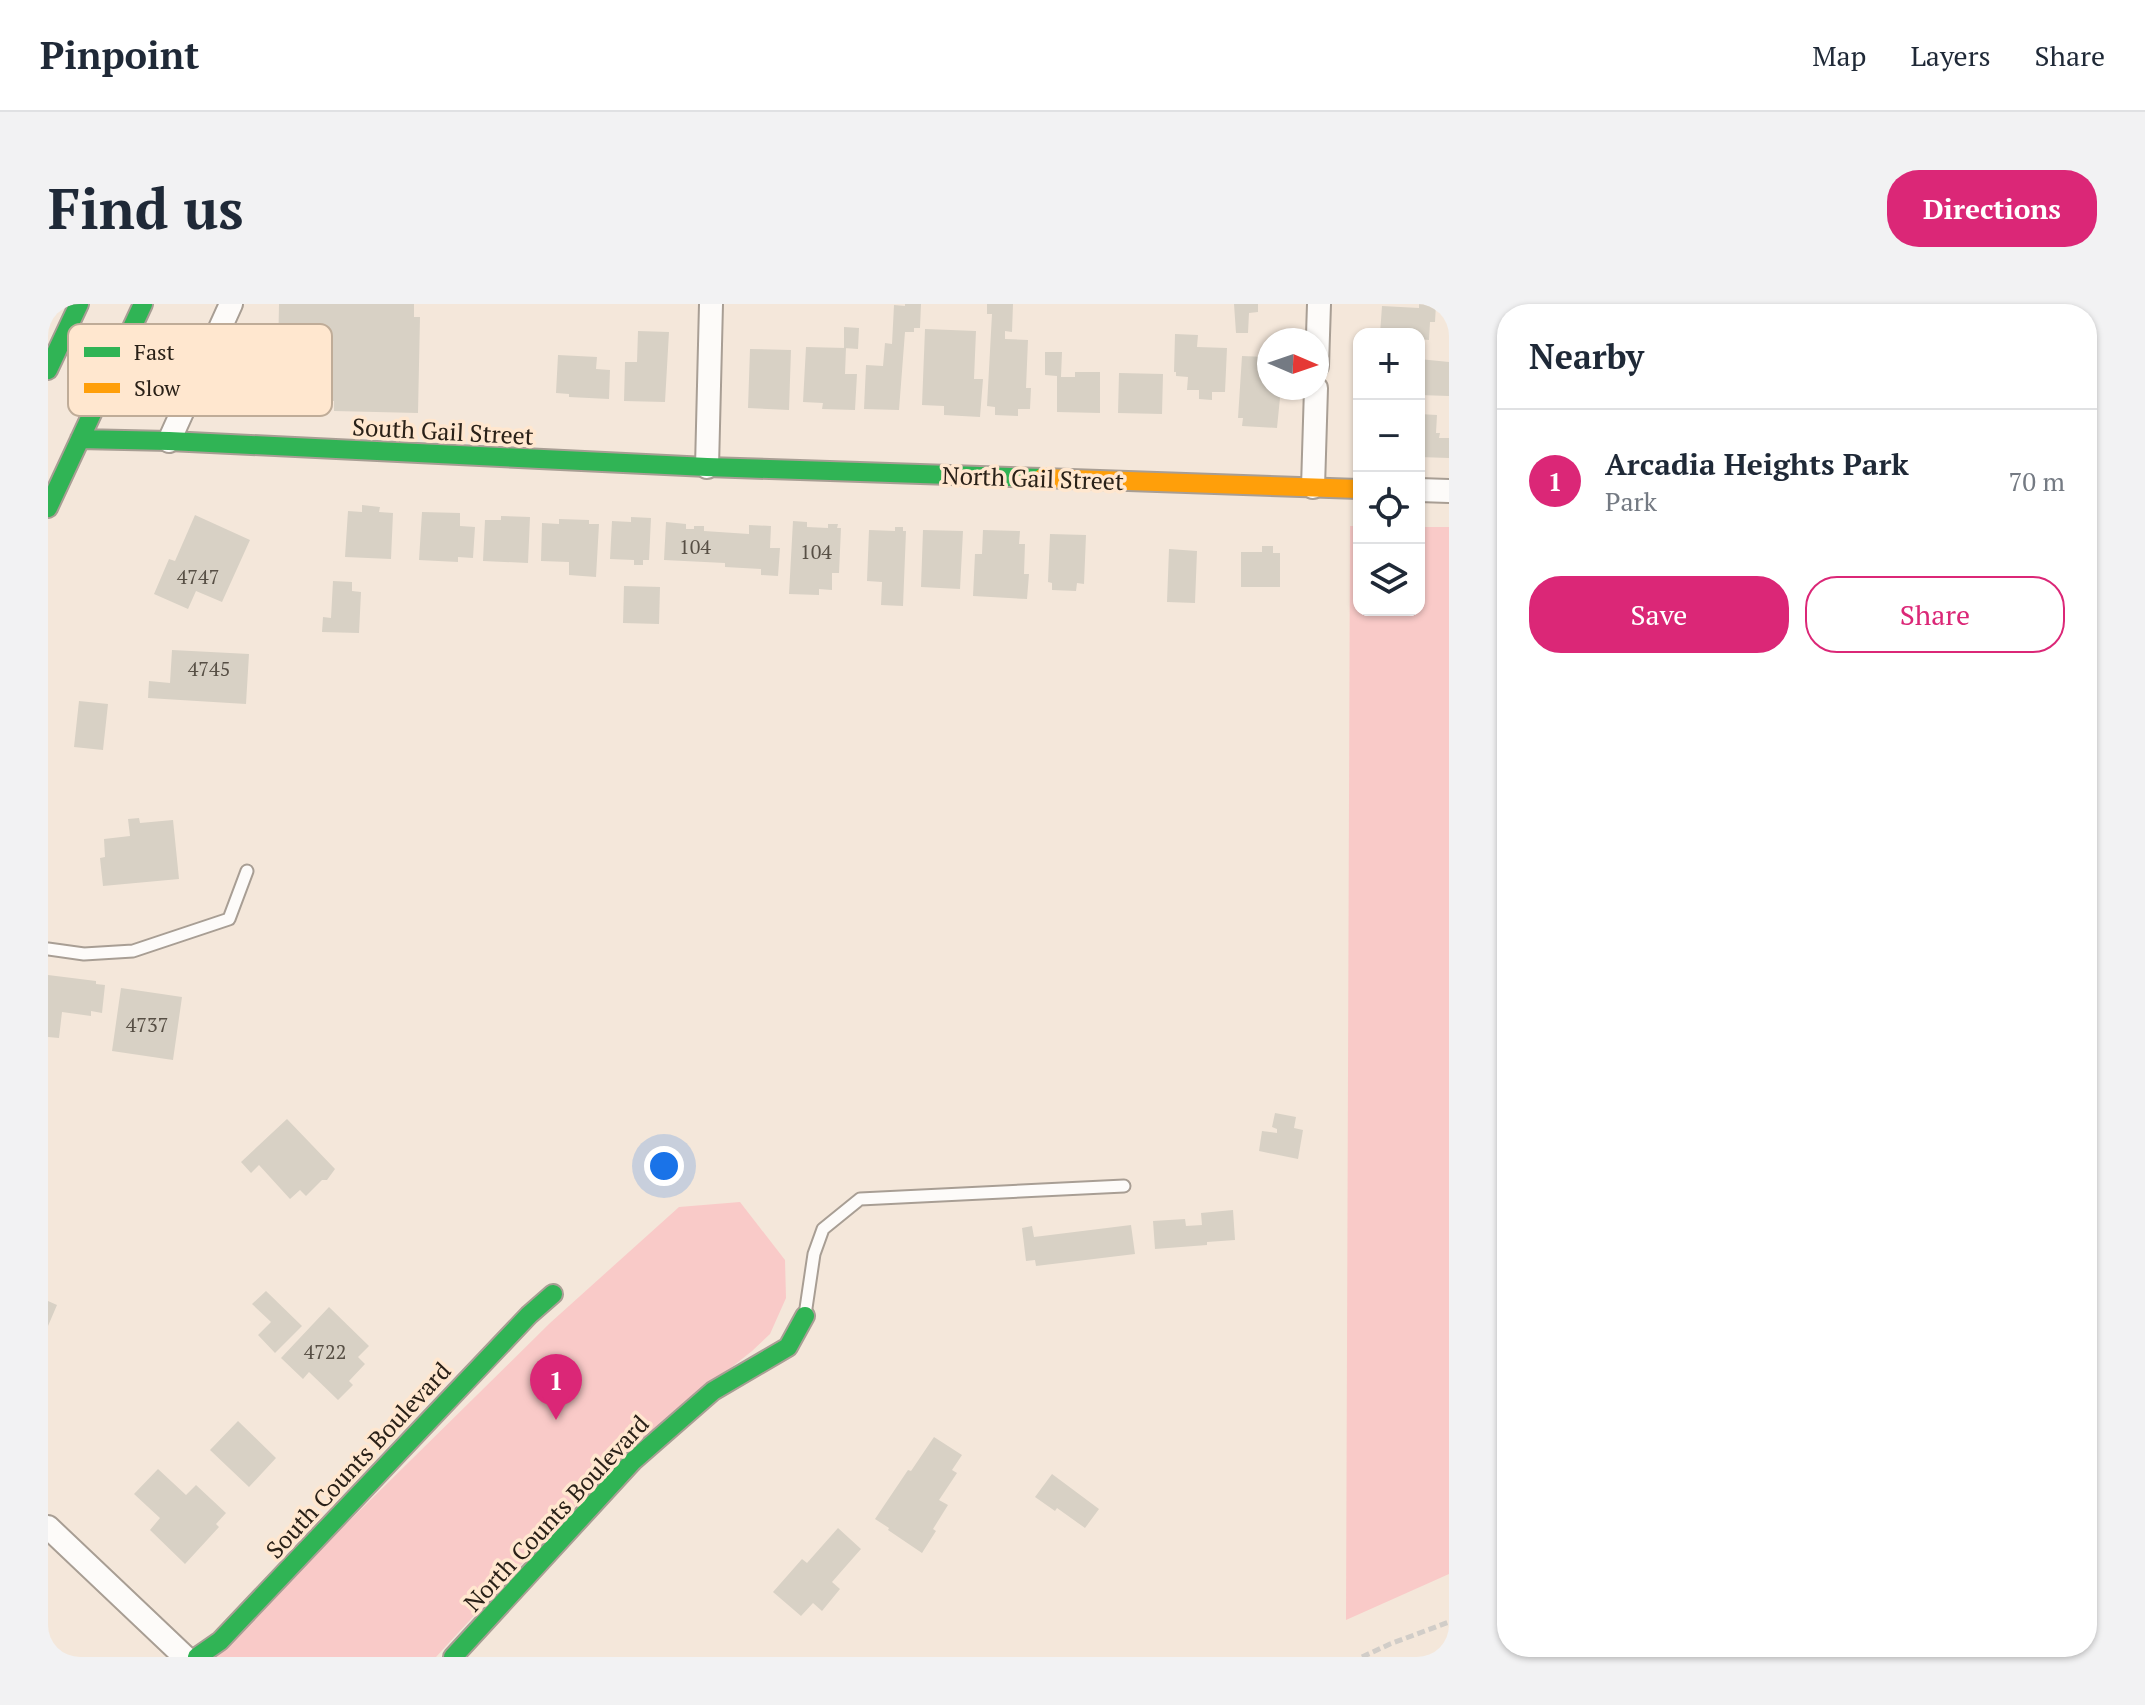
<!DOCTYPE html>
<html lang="en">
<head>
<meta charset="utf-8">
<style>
	:root { --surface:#fff; --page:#f2f2f3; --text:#1f2937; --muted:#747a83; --line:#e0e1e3; --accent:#db2777 }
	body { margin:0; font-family:"PT Serif",serif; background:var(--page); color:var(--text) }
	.controls { position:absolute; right:24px; top:24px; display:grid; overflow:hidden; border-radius:16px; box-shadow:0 2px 6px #0004 }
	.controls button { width:72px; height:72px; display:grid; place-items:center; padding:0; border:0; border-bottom:2px solid var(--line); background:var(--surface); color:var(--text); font:40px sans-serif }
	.compass { position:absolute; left:1209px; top:24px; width:72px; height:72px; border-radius:50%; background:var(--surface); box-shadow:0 2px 6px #0004; rotate:92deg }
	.you { position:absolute; left:616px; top:862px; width:28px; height:28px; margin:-20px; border:6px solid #fff; border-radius:50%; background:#1a73e8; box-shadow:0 0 0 12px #1a73e833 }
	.badge { display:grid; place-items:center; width:52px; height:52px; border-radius:50%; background:var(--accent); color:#fff; font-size:26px; font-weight:700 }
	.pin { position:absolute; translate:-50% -66px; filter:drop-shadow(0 2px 4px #0008) }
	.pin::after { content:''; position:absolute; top:42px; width:28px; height:24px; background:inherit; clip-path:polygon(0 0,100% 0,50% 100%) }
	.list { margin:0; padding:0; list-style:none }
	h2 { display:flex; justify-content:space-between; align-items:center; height:104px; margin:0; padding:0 32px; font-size:34px }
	h2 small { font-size:26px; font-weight:400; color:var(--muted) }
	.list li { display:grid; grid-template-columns:52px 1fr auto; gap:24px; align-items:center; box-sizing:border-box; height:144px; padding:0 32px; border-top:2px solid var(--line) }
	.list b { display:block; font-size:30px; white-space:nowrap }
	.list p { margin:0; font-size:26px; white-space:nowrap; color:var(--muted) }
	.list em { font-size:26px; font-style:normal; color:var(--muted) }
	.actions { display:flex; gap:16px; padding:24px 32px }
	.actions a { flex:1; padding:18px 0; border:2px solid var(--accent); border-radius:32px; text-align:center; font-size:28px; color:var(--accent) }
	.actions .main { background:var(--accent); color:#fff }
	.icon { flex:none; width:44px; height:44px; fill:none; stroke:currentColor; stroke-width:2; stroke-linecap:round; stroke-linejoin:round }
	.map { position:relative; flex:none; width:1401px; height:1353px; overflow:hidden; border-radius:32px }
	header { display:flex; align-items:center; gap:48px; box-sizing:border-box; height:112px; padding:0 40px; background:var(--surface); border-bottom:2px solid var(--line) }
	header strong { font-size:38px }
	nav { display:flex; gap:44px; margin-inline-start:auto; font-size:28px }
	.intro { display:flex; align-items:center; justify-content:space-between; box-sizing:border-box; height:192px; padding:0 48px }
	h1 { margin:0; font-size:56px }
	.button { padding:20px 36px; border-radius:32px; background:var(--accent); color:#fff; font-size:28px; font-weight:700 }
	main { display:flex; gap:48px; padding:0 48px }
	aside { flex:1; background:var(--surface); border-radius:32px; box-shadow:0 2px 6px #0004 }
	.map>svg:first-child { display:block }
</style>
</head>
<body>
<header>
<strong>Pinpoint</strong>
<nav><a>Map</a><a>Layers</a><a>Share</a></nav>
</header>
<div class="intro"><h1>Find us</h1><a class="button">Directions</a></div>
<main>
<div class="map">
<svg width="1401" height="1353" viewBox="0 0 1401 1353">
	<rect width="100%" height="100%" fill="#f4e7da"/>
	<path fill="#f9cac8" d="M1302 222H1311V306H1371V223H1401V1270L1298 1316Z
		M692 898 737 956 738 994 722 1030 704 1047 577 1148 388 1353H163L502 1019 631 903Z"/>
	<path fill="#d8d1c5" d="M231 0H366V13H372L370 109 286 107V97L179 94 180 50 230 51Z
		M857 0H873L872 24H866V28H857L851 106 816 105 818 61 835 62 837 39 844 40 846 1 857 2Z
		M939 0H965L964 28 957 27V35L980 36 978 84H983L982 105H970V112L947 111V103L939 102 944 10H939Z
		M1186 0H1210V8L1201 9 1200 29H1188Z
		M1371 0H1388L1387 18H1382L1381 36 1371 35V30H1332L1334 2 1371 4Z
		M796 23 811 24 810 45 796 44Z
		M877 25 928 27 926 75H935L932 113 896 111V102L874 101Z
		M590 27 621 28 617 98 576 97 577 58H589Z
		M1127 30 1150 31 1149 43 1179 44 1177 88H1164V96L1151 95V86H1139L1140 73 1128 72V68H1126Z
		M758 43 798 44 797 70H809L807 106 774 105 775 99 755 98Z
		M702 45 743 46 741 106 700 104Z
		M997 48H1014L1013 73H1027V68H1052V109L1009 108V72L997 71Z
		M510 51 549 53 548 65 562 66 561 95 521 93V90L508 89Z
		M1194 52 1219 53 1218 69 1221 70V84H1233L1229 124 1194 122 1195 114H1190Z
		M1371 55 1401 58V92L1371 91Z
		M1071 69 1115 70 1114 110 1070 109Z
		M1371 110 1389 111 1388 129H1392L1391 134H1401V154L1371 153Z
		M314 201 332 203 331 208 345 209 343 255 297 253 300 207 314 208Z
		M374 208 412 209V222L427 223 425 254 410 253V258L371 256Z
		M147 211 202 236 174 298 148 287 140 305 106 290 121 255 127 257Z
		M453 212 482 213 480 259 435 257 437 216H453Z
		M583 213 603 214 601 256H595V261H586V256L562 255 564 217 583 218Z
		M511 215 541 216V220H551L548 273 521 271V258L493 257 494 219 511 220Z
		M745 217 759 218V223L780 224V220H790L789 224H793L791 269H784V286L771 285V291L741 290Z
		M618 218 638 220V225H646V222H656V227L701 230V221L723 222 722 244H732L730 272 713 271V265L677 263V259L616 256Z
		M847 223H855V227H858L855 302 833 301 834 278 819 277 821 226 847 227Z
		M875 226 915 227 912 285 873 283Z
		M935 226 972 227 971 240H977L976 270H981L979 295 925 292 927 250H934Z
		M1002 230 1038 231 1036 280 1029 279 1028 287 1004 286V279L1000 278Z
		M1214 242H1225V249H1232V283H1193V248H1214Z
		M1121 245 1149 247 1147 299 1119 298Z
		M285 277 304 278V287L313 288 311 329 274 328 275 313 283 314Z
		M576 282 612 283 611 320 575 319Z
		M124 346 201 350 198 400 100 394 101 377 122 379Z
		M31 397 60 400 55 446 26 443Z
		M91 514 92 519 125 516 131 575 55 582 52 554 57 553 56 535 82 532 80 515Z
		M0 671 48 677V680L57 681 54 709 43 707V712L14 708 11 734 0 733Z
		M73 684 134 693 125 756 64 747Z
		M1227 809 1248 813 1246 824 1255 826 1250 855 1211 847 1214 827 1229 829V825L1224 823Z
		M239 815 287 865 279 876H274L258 892 252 886 242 895 211 861 203 869 193 858Z
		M1185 906 1187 936 1159 938V941L1107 945 1105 917 1137 915 1138 922 1154 921 1153 909Z
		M1083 921 1087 950 988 962 987 956 978 957 974 924 984 922 986 933Z
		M218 987 254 1022 227 1049 210 1031 223 1018 204 1000Z
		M0 997 9 1001 0 1022Z
		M281 1003 321 1042 310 1053 317 1060 301 1077 305 1081 290 1096 261 1068 255 1075 233 1054Z
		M190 1117 228 1154 201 1183 162 1146Z
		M886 1133 914 1151 904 1166 909 1169 891 1196 900 1201 885 1225 888 1227 874 1249 840 1226 841 1224 827 1215 860 1166 863 1167Z
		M110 1165 138 1191 148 1181 178 1209 168 1220 171 1223 137 1260 102 1226 112 1214 86 1190Z
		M1004 1170 1051 1205 1037 1224 1009 1204 1007 1207 987 1193Z
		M790 1224 813 1245 784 1278 792 1285 774 1307 765 1299 753 1312 725 1288 754 1255 759 1259Z"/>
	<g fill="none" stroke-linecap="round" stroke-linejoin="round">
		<g stroke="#a89e94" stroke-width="15">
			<path id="lane" d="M0 645 36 650 85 647 181 615 199 567
				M757 1011 766 950 775 925 812 895 1076 882"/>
		</g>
		<g stroke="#a89e94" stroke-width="26">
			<path id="street" d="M1269 62 1271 0
				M121 137 183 0
				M659 163 663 0
				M1265 183 1268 84
				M1371 186 1401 187
				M0 1223 137 1353"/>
		</g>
		<g stroke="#a89e94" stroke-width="22">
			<path id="fast" d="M0 66 31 0
				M32 135 121 137 659 163 994 174
				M0 204 95 0
				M149 1353 172 1337 481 1011 505 990
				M405 1353 585 1157 665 1087 740 1043 757 1012"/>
		</g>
		<g stroke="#a89e94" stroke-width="22">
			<path id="slow" d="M994 174 1311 185"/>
		</g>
		<path stroke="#d1cdc8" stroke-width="5" stroke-dasharray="8 4" stroke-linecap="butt" d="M1314 1353 1342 1340 1401 1318"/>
		<use href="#lane" stroke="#fdfbf9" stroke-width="11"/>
		<use href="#street" stroke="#fdfbf9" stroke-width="22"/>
		<use href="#fast" stroke="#30b455" stroke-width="18"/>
		<use href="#slow" stroke="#ff9f0a" stroke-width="18"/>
	</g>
	<g text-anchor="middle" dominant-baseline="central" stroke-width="7" stroke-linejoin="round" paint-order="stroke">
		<g font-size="20" fill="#574f45">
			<text x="647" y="242">104</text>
			<text x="768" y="247">104</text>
			<text x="150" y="272">4747</text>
			<text x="161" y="364">4745</text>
			<text x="99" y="720">4737</text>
			<text x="277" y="1047">4722</text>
		</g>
		<g font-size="24" fill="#2a2118" stroke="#ffe7cf">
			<text transform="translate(395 127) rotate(3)">South Gail Street</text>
			<text transform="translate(985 174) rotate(2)">North Gail Street</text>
			<text transform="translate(310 1156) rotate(-47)">South Counts Boulevard</text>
			<text transform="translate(508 1209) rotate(-47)">North Counts Boulevard</text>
		</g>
	</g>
	<rect x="20" y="20" width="264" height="92" rx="12" fill="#ffe7cf" stroke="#bfac98" stroke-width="2"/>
	<rect x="36" y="43" width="36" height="10" fill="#30b455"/>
	<rect x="36" y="79" width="36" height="10" fill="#ff9f0a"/>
	<g font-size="22" fill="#2a2118">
		<text x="86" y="56">Fast</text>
		<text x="86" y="92">Slow</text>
	</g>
</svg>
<div class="controls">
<button>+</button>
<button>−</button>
<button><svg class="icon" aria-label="locate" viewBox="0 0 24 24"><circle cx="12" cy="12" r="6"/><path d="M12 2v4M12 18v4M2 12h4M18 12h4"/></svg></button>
<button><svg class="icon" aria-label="layers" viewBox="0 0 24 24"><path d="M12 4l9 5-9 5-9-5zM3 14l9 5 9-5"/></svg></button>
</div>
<svg class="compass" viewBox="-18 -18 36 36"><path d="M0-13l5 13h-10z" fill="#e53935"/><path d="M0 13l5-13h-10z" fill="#747a83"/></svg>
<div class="you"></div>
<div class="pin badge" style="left:508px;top:1116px">1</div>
</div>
<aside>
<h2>Nearby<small></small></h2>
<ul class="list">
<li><span class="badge">1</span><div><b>Arcadia Heights Park</b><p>Park</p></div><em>70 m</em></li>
</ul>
<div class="actions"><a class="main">Save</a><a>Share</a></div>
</aside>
</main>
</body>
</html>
